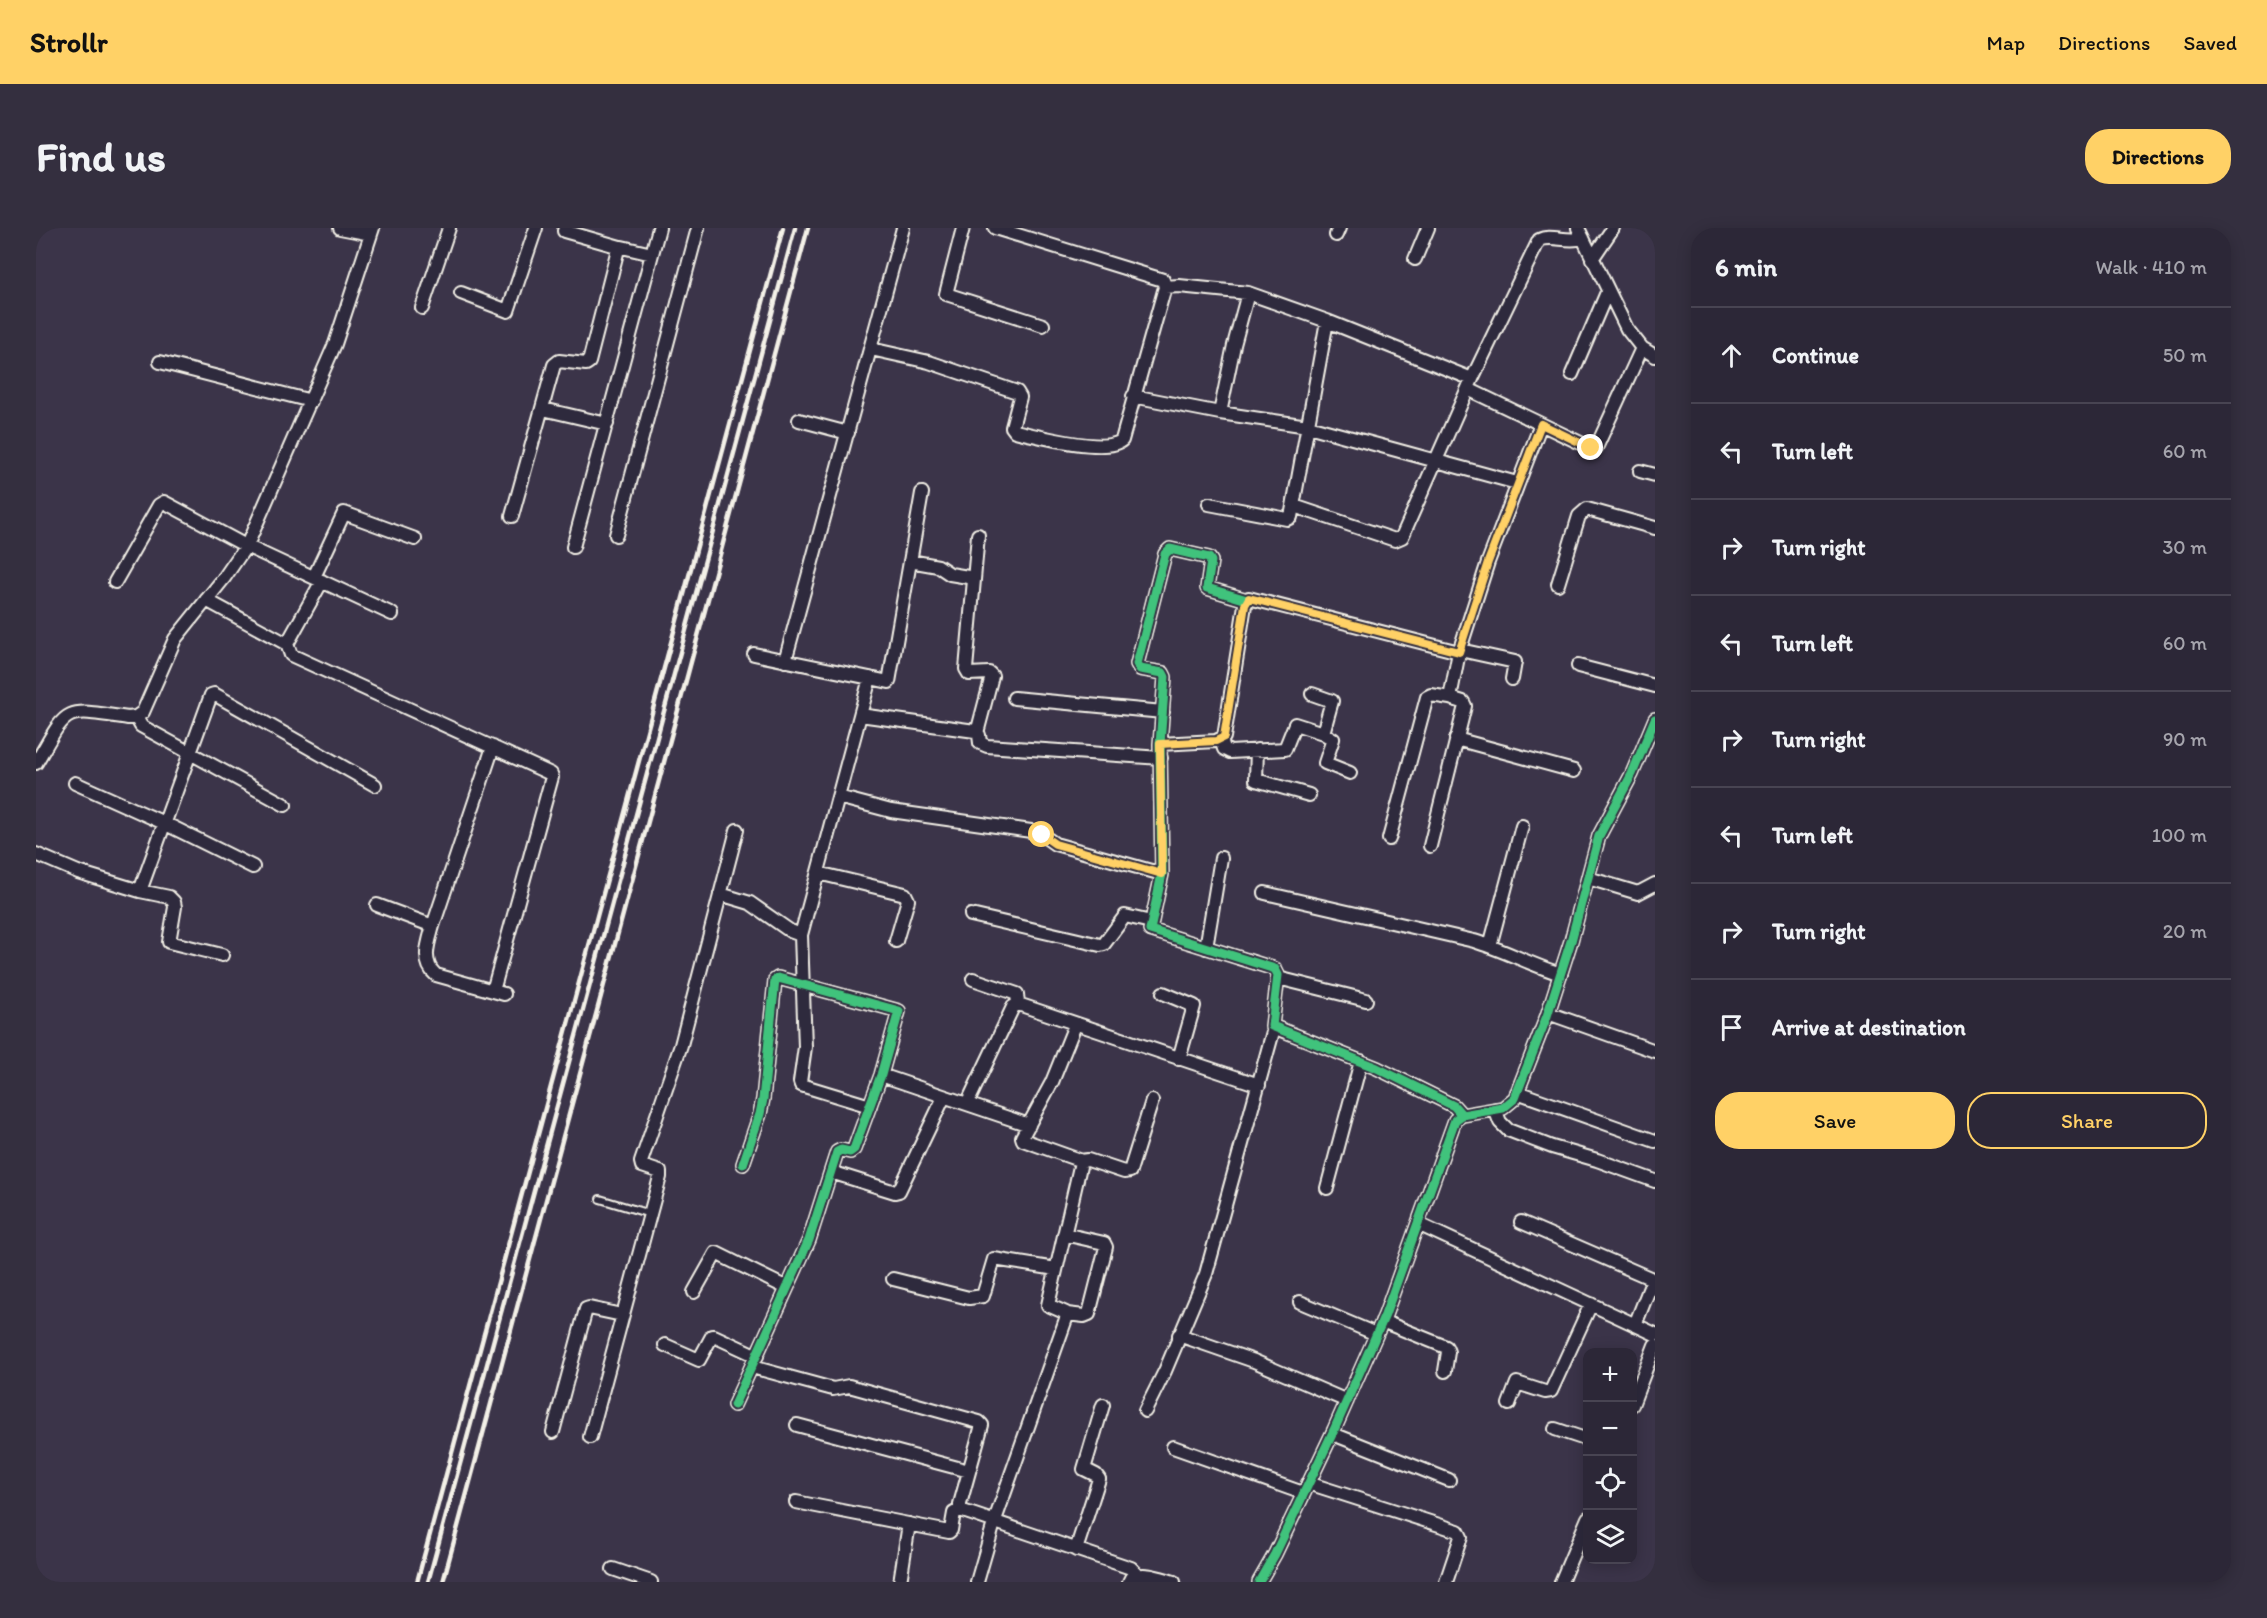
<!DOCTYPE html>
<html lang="en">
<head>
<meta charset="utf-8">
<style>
	:root { --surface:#2c2737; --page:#342f3f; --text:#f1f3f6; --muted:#a6a5ad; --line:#484452; --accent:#ffd166 }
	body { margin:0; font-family:Itim,sans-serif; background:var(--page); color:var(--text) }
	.controls { position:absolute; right:18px; bottom:18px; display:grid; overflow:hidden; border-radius:12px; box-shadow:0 3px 15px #0003 }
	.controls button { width:54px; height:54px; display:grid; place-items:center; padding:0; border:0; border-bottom:2px solid var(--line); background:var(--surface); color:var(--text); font:30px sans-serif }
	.stop { position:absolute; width:18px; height:18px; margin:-14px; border:4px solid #ffd166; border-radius:50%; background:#fff }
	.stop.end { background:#ffd166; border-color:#fff; box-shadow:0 2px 6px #0008 }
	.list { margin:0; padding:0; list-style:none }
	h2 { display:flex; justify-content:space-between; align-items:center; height:78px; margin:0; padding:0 24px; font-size:26px }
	h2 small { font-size:20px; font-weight:400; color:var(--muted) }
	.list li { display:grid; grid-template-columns:39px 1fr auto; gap:18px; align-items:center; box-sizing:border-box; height:96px; padding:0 24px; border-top:2px solid var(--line) }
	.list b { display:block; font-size:22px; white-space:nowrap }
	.list em { font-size:20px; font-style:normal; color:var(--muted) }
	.actions { display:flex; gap:12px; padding:18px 24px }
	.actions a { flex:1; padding:14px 0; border:2px solid var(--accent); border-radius:24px; text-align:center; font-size:21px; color:var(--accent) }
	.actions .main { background:var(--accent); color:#111 }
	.icon { flex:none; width:33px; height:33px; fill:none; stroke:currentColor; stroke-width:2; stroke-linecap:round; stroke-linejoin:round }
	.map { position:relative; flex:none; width:1619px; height:1354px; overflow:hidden; border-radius:24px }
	header { display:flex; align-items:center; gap:36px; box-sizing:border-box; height:84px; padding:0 30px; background:var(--accent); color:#111 }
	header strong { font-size:28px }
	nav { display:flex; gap:33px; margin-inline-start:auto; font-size:21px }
	.intro { display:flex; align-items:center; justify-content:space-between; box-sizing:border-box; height:144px; padding:0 36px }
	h1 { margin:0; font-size:42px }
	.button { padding:15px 27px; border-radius:24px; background:var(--accent); color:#111; font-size:21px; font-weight:700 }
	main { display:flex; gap:36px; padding:0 36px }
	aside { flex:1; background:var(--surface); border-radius:24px; box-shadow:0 3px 15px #0003 }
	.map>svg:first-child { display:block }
</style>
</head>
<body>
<header>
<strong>Strollr</strong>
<nav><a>Map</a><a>Directions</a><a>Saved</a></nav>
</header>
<div class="intro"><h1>Find us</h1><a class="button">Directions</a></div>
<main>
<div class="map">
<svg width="1619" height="1354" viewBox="0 0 1619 1354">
	<rect width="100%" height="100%" fill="#3b3449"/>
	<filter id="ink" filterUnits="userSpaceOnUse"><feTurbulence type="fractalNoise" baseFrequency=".0167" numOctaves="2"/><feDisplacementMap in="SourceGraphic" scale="12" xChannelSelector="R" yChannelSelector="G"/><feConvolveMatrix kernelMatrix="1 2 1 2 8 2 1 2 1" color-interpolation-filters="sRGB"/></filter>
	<g filter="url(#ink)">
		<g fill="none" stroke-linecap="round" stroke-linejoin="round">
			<g stroke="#f4f1e8" stroke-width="10">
				<path id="lane" d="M564 971 614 986"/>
			</g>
			<g stroke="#f4f1e8" stroke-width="16">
				<path id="street" d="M304 0 335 6
					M927 0 910 66 1007 97
					M1542 0 1591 101 1606 120 1619 128
					M528 3 584 19
					M1300 7 1303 0
					M1379 31 1392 0
					M1556 31 1577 0
					M1129 59 1143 58 1212 65
					M425 65 472 83 500 0
					M386 80 413 0
					M835 121 893 134 981 164 984 169 976 199 979 203C1000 208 1072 226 1086 212L1129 59 1127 52 959 0
					M124 134 275 173
					M1536 146 1572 62
					M1432 161 1557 221 1560 220 1606 120
					M1097 168 1184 185 1272 198 1481 255
					M507 181 571 196
					M1184 185 1198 117 1212 65 1291 93 1436 151
					M763 192 812 205
					M1604 243 1619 247
					M1173 276 1251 291 1255 289 1291 93
					M1258 278 1359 312 1366 309 1436 151 1503 12C1515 6 1532 15 1547 10
					M476 288 518 137 523 133 550 136 553 134 582 21 586 19 616 26
					M580 307 662 0
					M537 319 623 0
					M874 333 902 338 914 346 938 350
					M278 349 308 285 379 311
					M286 353 251 416 255 427 515 546 516 549 457 763
					M79 354 123 277 128 274 210 318 356 386
					M1522 356 1543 288 1551 281 1619 300
					M170 372 251 416
					M1211 372 1171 360 1175 333 1173 330 1134 321 1129 326 1101 436 1104 441 1127 445 1129 449 1124 516 1126 646 1114 702 1239 741 1242 747 1236 798 1341 840 1418 878 1426 887
					M1424 422 1479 434 1476 451
					M718 426 853 454 886 265
					M749 433 867 0
					M1542 438 1619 458
					M978 470 1127 484
					M824 487 939 503 943 507 944 515 951 518 1125 530
					M100 489 105 498 249 577
					M941 505 956 448 953 445 933 446 930 441 942 307
					M1287 505 1297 511 1289 535 1314 545
					M1185 511 1188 521 1194 524 1249 521 1259 496 1287 505 1296 473 1276 466
					M1420 511 1538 543
					M1124 516 1180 513 1188 509 1209 377 1213 370 1423 424 1452 334 1505 196
					M457 519 397 698C392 716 385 734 400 747L468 766
					M1221 522 1220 552 1273 567
					M0 535C33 478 26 480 92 490L100 489 107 484 139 411 188 350 212 315 299 116 337 0
					M39 555 128 595 217 639
					M802 569 855 583 1002 604 1019 616 1126 646
					M1353 611 1391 469 1395 467 1414 470 1423 424
					M1394 618 1429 478 1427 474 1414 470
					M0 626 42 644 104 663 133 669 138 674 139 679 133 714 186 727
					M782 645 869 666 872 672 860 713
					M1552 650 1602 665 1619 656
					M104 663 175 467 178 466 339 557
					M1229 665 1438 713C1468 722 1495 737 1525 746
					M684 666 714 675 754 703 765 707
					M341 677 397 698
					M935 687 1064 717 1068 716 1089 688 1115 694
					M1454 718 1486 598
					M1170 720 1185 630
					M1242 750 1330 772
					M937 751 981 766 982 776
					M1127 765 1158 778 1143 831
					M1512 785 1619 823
					M845 847 993 897
					M1481 864 1619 913
					M931 876 977 779 982 776 1223 857
					M834 878 765 857 764 854 769 819 765 707 834 450
					M1459 881 1464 894 1472 902 1516 919 1561 932 1619 953
					M1044 933 1052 932 1088 944 1094 943 1116 873
					M795 944 859 964 863 963 908 869
					M1291 960 1325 833
					M1485 994 1614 1050 1616 1054 1599 1097
					M1382 996 1619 1106
					M1028 1006 1068 1015 1070 1019 1053 1086 1048 1088 1031 1086
					M857 1051 933 1070 947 1068 958 1031 1020 1041
					M658 1064 680 1025 751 1060
					M1264 1074 1340 1106
					M1346 1093 1410 1119 1412 1124 1409 1143
					M1143 1107 1218 1133 1311 1173
					M629 1117 663 1132 676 1108H678L721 1128
					M716 1139 797 1161 813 1158 943 1194 946 1197 924 1276V1282L1095 1340 1102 1347
					M1473 1176 1481 1155 1509 1164 1515 1163 1555 1076
					M698 1177 773 1012 801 924 805 922 814 924 818 921 845 847 863 783 742 750 739 752 727 871 724 886 707 936
					M1596 1177 1619 1117
					M1109 1183 1129 1143 1170 1046 1238 800
					M761 1197 933 1243
					M1519 1201 1552 1212
					M517 1204 550 1081 553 1080 586 1087
					M1297 1206 1413 1252
					M554 1209 624 949V944L606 938 605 934 645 817 701 602
					M1137 1219 1267 1265
					M1272 1255 1422 1303 1425 1309 1410 1354
					M760 1274 913 1304 915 1302 918 1285 924 1282
					M1040 1322 1063 1251 1060 1247 1048 1241 1067 1177
					M577 1341 615 1354
					M864 1354 873 1296
					M941 1354 958 1295 1031 1088 1030 1085 1012 1077 1045 934 1043 932 987 912 986 909 1016 854 1039 797
					M1093 1354 1095 1350C1108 1343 1124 1350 1138 1354
					M1223 1354 1239 1326 1298 1202 1349 1087 1419 892 1426 887 1467 880 1479 870 1511 788 1535 713 1563 608 1596 546 1619 491
					M1525 1354 1552 1290"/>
			</g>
			<use href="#lane" stroke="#2f2a3d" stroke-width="6"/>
			<use href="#street" stroke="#2f2a3d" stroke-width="12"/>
			<path stroke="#f4f1e8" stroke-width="4.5" d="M381 1354 747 0
				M392 1354 759 0
				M407 1354 772 0"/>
			<g stroke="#2f2a3d" stroke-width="13">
				<path id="cycleway" d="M1211 372 1171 360 1175 333 1173 330 1134 321 1129 326 1101 436 1104 441 1127 445 1129 449 1124 516 1126 646 1114 702 1239 741 1242 747 1236 798 1341 840 1418 878 1426 887
					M698 1177 773 1012 801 924 805 922 814 924 818 921 845 847 863 783 742 750 739 752 727 871 724 886 707 936
					M1223 1354 1239 1326 1298 1202 1349 1087 1419 892 1426 887 1467 880 1479 870 1511 788 1535 713 1563 608 1596 546 1619 491"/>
			</g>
			<use href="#cycleway" stroke="#40c37c" stroke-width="9"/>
		</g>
	</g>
	<g fill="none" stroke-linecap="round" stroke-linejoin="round" filter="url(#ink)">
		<path stroke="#ffd166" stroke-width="8" d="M1006 607 1019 616 1126 646 1124 516 1180 513 1188 509 1209 377 1213 370 1423 424 1452 334 1505 196 1555 220"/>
	</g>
</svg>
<div class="controls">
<button>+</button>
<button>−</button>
<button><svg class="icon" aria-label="locate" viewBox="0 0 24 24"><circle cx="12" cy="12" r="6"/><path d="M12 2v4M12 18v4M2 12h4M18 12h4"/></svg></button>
<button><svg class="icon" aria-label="layers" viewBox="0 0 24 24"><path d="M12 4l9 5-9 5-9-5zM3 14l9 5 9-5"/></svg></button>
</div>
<div class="stop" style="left:1006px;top:607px"></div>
<div class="stop end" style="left:1555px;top:220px"></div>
</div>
<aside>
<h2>6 min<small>Walk · 410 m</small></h2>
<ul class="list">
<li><svg class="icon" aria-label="ahead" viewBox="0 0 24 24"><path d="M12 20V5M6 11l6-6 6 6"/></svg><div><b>Continue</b></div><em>50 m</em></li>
<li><svg class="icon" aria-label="left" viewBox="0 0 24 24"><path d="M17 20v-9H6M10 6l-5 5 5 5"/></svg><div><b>Turn left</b></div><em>60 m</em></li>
<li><svg class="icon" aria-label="right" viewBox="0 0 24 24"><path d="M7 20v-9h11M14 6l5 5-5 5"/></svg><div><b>Turn right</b></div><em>30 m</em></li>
<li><svg class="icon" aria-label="left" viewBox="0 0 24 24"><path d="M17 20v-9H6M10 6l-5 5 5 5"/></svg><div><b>Turn left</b></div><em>60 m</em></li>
<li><svg class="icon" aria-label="right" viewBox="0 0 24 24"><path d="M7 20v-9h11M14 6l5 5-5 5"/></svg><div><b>Turn right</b></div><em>90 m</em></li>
<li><svg class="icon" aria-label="left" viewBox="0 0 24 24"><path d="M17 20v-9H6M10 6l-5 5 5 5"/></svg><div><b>Turn left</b></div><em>100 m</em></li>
<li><svg class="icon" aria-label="right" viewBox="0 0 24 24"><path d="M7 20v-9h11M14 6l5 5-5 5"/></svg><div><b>Turn right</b></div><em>20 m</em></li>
<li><svg class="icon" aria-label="arrive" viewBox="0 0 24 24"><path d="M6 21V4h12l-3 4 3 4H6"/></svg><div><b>Arrive at destination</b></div></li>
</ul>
<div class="actions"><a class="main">Save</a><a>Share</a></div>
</aside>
</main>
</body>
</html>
